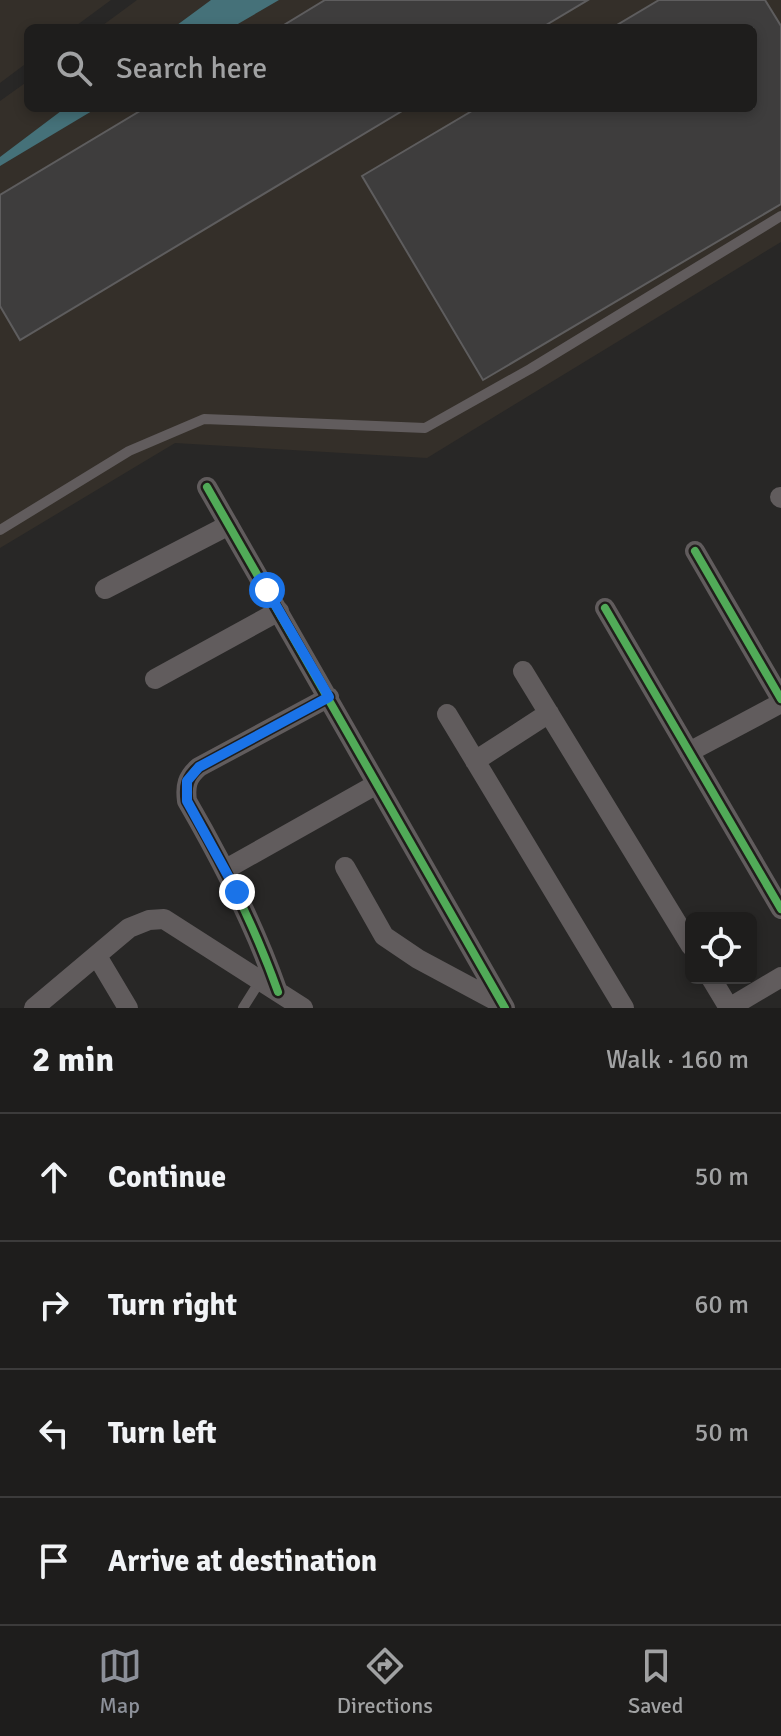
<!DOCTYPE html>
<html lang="en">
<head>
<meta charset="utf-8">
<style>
	:root { --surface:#1e1d1c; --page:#262625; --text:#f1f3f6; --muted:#a1a2a3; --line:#3c3b3b; --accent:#8c9099 }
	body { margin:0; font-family:Signika,sans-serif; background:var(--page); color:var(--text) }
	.controls { position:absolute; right:24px; bottom:24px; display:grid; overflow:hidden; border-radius:12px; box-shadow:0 4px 12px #0003 }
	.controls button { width:72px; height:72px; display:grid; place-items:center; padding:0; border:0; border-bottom:2px solid var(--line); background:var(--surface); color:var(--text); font:40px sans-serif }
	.stop { position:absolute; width:24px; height:24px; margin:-18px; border:6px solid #1a73e8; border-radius:50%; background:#fff }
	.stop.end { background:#1a73e8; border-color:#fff; box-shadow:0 2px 8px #0008 }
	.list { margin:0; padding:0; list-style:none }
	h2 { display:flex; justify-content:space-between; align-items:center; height:104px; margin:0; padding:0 32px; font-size:34px }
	h2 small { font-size:26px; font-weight:400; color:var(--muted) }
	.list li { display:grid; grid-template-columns:52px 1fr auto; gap:24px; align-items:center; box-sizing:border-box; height:128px; padding:0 32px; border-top:2px solid var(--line) }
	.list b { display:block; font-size:30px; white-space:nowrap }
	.list em { font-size:26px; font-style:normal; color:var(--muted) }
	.icon { flex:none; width:44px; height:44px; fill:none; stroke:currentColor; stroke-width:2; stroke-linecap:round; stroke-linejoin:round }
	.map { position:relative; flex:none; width:781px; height:1008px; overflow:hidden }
	.search { position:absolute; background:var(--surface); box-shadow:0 4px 12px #0003; left:24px; right:24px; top:24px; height:88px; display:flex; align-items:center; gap:20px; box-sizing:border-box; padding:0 28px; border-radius:12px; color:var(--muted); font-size:30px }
	.sheet { height:616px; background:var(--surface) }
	nav { display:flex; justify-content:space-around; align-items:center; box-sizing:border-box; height:112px; border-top:2px solid var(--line); background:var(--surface); font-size:22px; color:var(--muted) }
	nav a { display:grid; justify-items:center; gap:4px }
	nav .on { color:var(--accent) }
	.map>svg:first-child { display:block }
</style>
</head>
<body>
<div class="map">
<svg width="781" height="1008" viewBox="0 0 781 1008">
	<rect width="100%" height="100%" fill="#282726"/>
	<path fill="#342f29" d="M0 0H111L73 28H28V62L0 83Z
		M137 0H781V242L427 458 175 443 0 548V101L28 81V108H753V28H99Z"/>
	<path fill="#457179" d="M211 0H279L231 28H173Z
		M65 108H97L0 166V157Z"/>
	<path fill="#3e3d3d" stroke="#5e5d5e" stroke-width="2" d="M325 0H588L541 28H279Z
		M659 0H765L781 26V204L483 380 362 176 477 108H753V28H612Z
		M145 108H407L20 340 0 306V195Z"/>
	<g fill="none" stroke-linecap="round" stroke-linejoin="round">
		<path stroke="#615c5d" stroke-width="10" d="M0 530 129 451 204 419 425 428 530 369 781 216
			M243 1008 260 981"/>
		<path stroke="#615c5d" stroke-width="20" d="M207 487 505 1008
			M780 497 781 498
			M695 551 781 699
			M105 589 229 525
			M605 608 781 909
			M523 671 691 946
			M155 679 279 611
			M447 714 624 1008
			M689 752 781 703
			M475 761 549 713
			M345 867 384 936 418 959 502 1004
			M226 869 377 784
			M97 956 128 1008
			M711 978 729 1008
			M278 992C254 924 223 863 187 801 185 786 187 777 199 767L329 697
			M34 1008 129 928 149 920 164 919 303 1008
			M729 1008 781 977"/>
		<g stroke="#201e1b" stroke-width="13">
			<path id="cycleway" d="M207 487 505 1008
				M695 551 781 699
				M605 608 781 909
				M278 992C254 924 223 863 187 801 185 786 187 777 199 767L329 697"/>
		</g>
		<use href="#cycleway" stroke="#51ab58" stroke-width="8"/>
	</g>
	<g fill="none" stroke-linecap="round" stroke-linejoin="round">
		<path stroke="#1a73e8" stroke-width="10" d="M237 892 187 801V781L199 767 329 697 267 590"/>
	</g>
</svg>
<div class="controls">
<button><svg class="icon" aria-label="locate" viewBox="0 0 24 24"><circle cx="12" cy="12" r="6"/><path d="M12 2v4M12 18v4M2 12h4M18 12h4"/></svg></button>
</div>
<div class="stop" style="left:267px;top:590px"></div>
<div class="stop end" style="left:237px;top:892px"></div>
<div class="search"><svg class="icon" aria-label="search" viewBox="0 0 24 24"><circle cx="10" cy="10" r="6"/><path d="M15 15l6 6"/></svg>Search here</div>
</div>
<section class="sheet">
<h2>2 min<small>Walk · 160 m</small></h2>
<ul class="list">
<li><svg class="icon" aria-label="ahead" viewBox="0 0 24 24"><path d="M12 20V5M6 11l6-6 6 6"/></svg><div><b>Continue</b></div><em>50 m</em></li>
<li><svg class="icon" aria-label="right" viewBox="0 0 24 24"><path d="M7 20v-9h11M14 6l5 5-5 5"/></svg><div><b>Turn right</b></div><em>60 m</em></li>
<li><svg class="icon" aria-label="left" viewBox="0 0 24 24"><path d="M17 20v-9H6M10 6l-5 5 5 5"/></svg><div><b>Turn left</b></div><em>50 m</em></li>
<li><svg class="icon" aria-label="arrive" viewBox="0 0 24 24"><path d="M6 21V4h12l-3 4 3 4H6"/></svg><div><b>Arrive at destination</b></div></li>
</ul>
</section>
<nav>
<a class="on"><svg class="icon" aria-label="map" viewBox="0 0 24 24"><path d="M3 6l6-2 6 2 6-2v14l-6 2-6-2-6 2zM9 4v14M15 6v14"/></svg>Map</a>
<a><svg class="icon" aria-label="directions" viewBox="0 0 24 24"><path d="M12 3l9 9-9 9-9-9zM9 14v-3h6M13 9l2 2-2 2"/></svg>Directions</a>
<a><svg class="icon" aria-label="saved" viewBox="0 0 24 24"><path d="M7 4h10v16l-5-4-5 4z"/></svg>Saved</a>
</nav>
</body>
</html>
